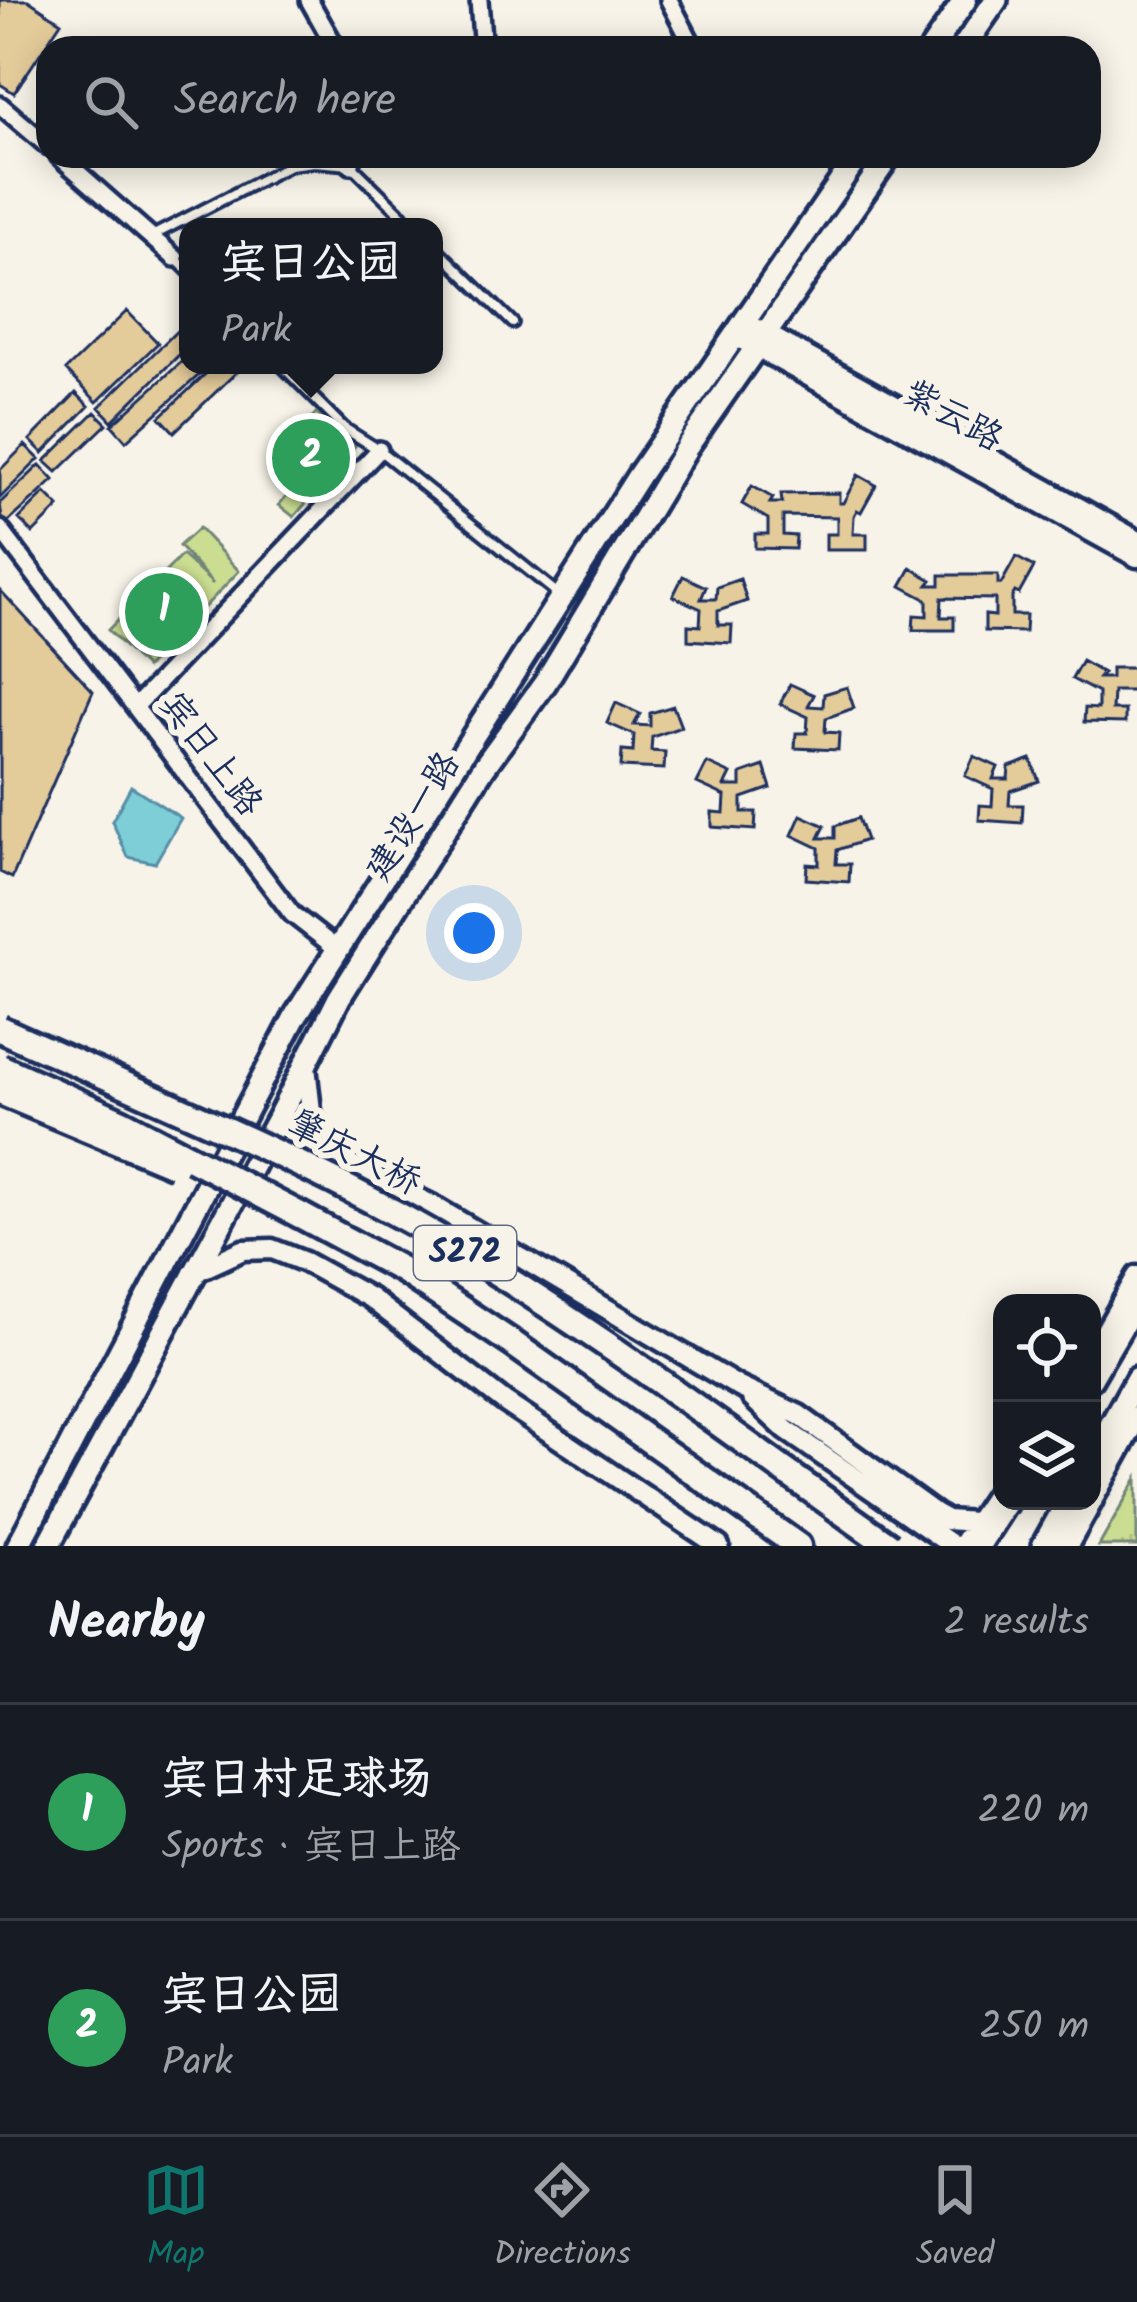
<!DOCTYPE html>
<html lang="en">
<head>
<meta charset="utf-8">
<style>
	:root { --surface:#171b24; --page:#20242c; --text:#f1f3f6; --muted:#9ea1a6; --line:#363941; --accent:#0f766e }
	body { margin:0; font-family:Kalam,"LXGW WenKai TC",sans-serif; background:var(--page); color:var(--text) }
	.controls { position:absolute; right:36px; bottom:36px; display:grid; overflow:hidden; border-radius:24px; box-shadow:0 6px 30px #0003 }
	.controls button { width:108px; height:108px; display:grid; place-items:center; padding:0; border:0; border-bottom:3px solid var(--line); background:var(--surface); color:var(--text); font:60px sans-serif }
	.you { position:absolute; left:474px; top:933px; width:42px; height:42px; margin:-30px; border:9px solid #fff; border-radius:50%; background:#1a73e8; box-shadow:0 0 0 18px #1a73e833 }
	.badge { display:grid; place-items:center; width:78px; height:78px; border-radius:50%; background:var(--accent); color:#fff; font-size:39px; font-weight:700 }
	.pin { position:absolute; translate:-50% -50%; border:6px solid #fff; box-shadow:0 3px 12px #0006 }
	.popup { position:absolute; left:179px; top:218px; width:264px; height:156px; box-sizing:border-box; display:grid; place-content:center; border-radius:24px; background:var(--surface); filter:drop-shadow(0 3px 9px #0005); font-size:39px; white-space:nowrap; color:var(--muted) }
	.popup b { font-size:45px; color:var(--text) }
	.popup::after { content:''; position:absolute; left:50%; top:100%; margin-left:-24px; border:24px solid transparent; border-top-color:var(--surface) }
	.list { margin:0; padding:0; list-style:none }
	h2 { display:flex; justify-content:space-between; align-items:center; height:156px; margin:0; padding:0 48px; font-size:51px }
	h2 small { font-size:39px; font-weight:400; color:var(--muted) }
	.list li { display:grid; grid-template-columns:78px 1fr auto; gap:36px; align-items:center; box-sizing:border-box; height:216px; padding:0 48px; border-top:3px solid var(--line) }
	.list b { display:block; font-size:45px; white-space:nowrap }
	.list p { margin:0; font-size:39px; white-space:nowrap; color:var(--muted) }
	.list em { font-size:39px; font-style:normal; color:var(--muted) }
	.icon { flex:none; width:66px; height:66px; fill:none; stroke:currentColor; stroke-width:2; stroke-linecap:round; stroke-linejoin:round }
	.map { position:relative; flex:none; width:1137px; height:1546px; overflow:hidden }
	.search { position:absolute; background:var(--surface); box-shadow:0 6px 30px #0003; left:36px; right:36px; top:36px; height:132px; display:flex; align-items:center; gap:30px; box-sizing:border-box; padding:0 42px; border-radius:36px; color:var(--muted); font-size:45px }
	.sheet { height:588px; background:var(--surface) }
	nav { display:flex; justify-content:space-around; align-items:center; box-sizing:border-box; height:168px; border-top:3px solid var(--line); background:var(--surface); font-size:33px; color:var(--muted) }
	nav a { display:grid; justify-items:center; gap:6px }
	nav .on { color:var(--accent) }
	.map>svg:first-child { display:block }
</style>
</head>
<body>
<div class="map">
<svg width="1137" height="1546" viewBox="0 0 1137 1546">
	<defs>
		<pattern id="park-tufts" width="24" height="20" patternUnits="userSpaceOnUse" patternTransform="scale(3)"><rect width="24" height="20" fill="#cadd91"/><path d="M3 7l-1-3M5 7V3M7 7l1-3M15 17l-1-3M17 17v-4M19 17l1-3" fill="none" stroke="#adbe7f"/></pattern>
	</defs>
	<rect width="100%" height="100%" fill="#f7f3e8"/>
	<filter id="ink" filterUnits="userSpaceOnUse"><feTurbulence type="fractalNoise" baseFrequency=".00833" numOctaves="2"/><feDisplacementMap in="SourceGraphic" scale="24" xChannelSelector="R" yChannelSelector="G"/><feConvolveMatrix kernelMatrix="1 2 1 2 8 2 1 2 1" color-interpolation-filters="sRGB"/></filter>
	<g filter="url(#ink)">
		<path fill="url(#park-tufts)" stroke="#728678" stroke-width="3" d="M316 413 355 446 294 517 279 505 291 490 267 470Z
			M1137 1478V1546H1099Z"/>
		<path fill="#cadd91" stroke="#728678" stroke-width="3" d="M199 528 239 571 146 668 108 630 182 555 213 584 179 546Z"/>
		<path fill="#7dced7" stroke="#568ea7" stroke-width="3" d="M131 786 181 818 155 863 128 857 112 821Z"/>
		<path fill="#e4cb9a" stroke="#1b2f5e" stroke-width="3" d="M0 0H28L61 22 14 93 0 84Z
			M127 311 158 343 97 402 66 370Z
			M188 320V346L112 421 99 407Z
			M188 356V365H210L126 441 112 425Z
			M215 365H244L174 432 160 417Z
			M76 393 89 406 43 453 30 440Z
			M95 412 107 424 57 472 45 461Z
			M25 445 39 459 0 498V470Z
			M40 465 54 480 3 527 0 503Z
			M858 475 876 485 861 512 857 510 854 516 853 534H867V550H826V534H837V517L783 516V535L796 536 795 549 755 548V534H768V519L742 504 752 486 773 498 770 503H782L781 494 839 493V503H843Z
			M45 493 59 507 33 533 19 519Z
			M1016 557 1034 567 1019 594 1015 592 1012 597V615H1026L1025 632 985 631V615L995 616V599L942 598 941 617H954V630H913L914 615 927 616V600L901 586 911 568 932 580 928 585H940V575H998V584H1001Z
			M683 576 706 587 701 599H716L717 587 740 579 747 601 718 611V625H732L731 643 688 640V625L700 626 701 609 673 596Z
			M0 590 93 691 12 878 0 872Z
			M1082 661 1103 673 1099 678H1111V668H1137V691H1113L1112 710H1125V723L1084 722 1085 708 1098 709V693L1072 679Z
			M790 684 814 695 808 706 823 707 824 694 847 687 854 708 826 718 825 732 839 733 838 750 795 748 796 733H807L808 717 780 704Z
			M616 703 640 714 634 725 650 726V713L673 706 681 727 652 737 651 751 665 752 664 769 621 767 622 751 633 752 634 735 607 723Z
			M974 756 998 767 993 779H1008L1009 767 1031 759 1039 781 1010 791 1009 805H1023L1022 823 979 820 980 805 992 806 993 789 965 776Z
			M707 763 731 774 725 786H741V774L764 766 771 788 742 798V812H756L755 830 712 827V812L724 813 725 796 697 783Z
			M801 815 825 826 819 838H835V826L858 818 866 840 837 850 836 864H850L849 882 806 879 807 864 819 865V848L792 835Z"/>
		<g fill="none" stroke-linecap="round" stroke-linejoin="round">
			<g stroke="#1b2f5e" stroke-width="16">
				<path id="service" d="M152 236 290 165 314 162 351 165 414 227
					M434 246 513 323
					M176 259 188 271
					M281 365 344 428 379 450 557 593"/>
			</g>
			<g stroke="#1b2f5e" stroke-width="24">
				<path id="minor" d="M309 0 336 48
					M479 0 482 38 487 48
					M669 0 694 48
					M0 105 48 146
					M59 156 175 258
					M351 156V165
					M0 529 292 914 337 949
					M136 706 379 450"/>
			</g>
			<g stroke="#1b2f5e" stroke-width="27">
				<path id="tertiary" d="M745 322 1137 540
					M734 335 1137 557
					M306 1066 311 1111 320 1136 336 1158 432 1205 739 1387 799 1415 936 1514 947 1520 974 1522
					M193 1273 243 1250 272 1249 305 1262 370 1298 506 1403 719 1546
					M1092 1354 1137 1276
					M1092 1380 1137 1303
					M752 1398 786 1430 953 1546
					M961 1546 1002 1484
					M980 1546 1009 1501"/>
			</g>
			<g stroke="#1b2f5e" stroke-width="30">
				<path id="secondary" d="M932 48 965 0
					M963 48 996 0
					M1092 1459 1137 1378
					M1092 1498 1137 1417
					M18 1546 296 1015 639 475 858 156
					M48 1546 282 1111 339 998 484 767 545 683 687 447 889 156
					M1043 1546 1068 1501
					M1066 1546 1091 1501"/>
			</g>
			<g stroke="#1b2f5e" stroke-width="33">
				<path id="primary" d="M300 1215 404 1271 515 1345 798 1546"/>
			</g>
			<use href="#service" stroke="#f7f3e8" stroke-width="8"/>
			<use href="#minor" stroke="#f7f3e8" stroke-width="15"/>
			<use href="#tertiary" stroke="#f7f3e8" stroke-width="18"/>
			<use href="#secondary" stroke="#f7f3e8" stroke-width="21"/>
			<use href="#primary" stroke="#f7f3e8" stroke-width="24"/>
			<g stroke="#1b2f5e" stroke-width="33" stroke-linecap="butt">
				<path id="primary-bridge" d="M0 1029C152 1098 310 1161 453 1246 605 1336 746 1445 890 1546
					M0 1067 122 1122 300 1215
					M0 1092 175 1165"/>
			</g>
			<use href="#primary-bridge" stroke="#f7f3e8" stroke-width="24"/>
		</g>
	</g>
	<g text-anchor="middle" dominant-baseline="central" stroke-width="12" stroke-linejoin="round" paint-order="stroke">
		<rect fill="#f7f3e8" stroke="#5d6a87" stroke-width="3" x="414" y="1226" width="102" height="54" rx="9"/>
		<g font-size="33" font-weight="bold" fill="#1b2f5e">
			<text x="465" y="1253">S272</text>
		</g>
		<g font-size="36" fill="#1b2f5e" stroke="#f7f3e8">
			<text transform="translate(952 417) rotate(29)">紫云路</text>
			<text transform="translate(210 755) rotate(53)">宾日上路</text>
			<text transform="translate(414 817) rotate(-58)">建设一路</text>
			<text transform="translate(354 1154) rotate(27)">肇庆大桥</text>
		</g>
	</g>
</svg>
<div class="controls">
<button><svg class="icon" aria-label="locate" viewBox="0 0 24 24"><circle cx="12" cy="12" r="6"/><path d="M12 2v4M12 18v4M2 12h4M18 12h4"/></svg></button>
<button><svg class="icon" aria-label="layers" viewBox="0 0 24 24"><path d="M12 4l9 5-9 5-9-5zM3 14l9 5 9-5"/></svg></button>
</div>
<div class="you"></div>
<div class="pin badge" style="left:164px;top:612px;background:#2e9e5b">1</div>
<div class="pin badge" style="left:311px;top:458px;background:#2e9e5b">2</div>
<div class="popup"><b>宾日公园</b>Park</div>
<div class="search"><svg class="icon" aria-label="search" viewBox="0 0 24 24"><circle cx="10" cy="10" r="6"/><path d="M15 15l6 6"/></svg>Search here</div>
</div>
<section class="sheet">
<h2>Nearby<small>2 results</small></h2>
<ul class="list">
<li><span class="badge" style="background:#2e9e5b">1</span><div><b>宾日村足球场</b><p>Sports · 宾日上路</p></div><em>220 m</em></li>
<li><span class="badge" style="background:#2e9e5b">2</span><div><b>宾日公园</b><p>Park</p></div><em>250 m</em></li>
</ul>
</section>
<nav>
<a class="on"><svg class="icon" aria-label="map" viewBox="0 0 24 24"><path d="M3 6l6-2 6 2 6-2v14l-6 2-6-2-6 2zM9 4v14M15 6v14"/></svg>Map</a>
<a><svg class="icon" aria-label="directions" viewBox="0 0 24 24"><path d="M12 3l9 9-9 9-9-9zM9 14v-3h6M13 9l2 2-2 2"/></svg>Directions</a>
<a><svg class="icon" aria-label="saved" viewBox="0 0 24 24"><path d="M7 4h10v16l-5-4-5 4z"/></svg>Saved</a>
</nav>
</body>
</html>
